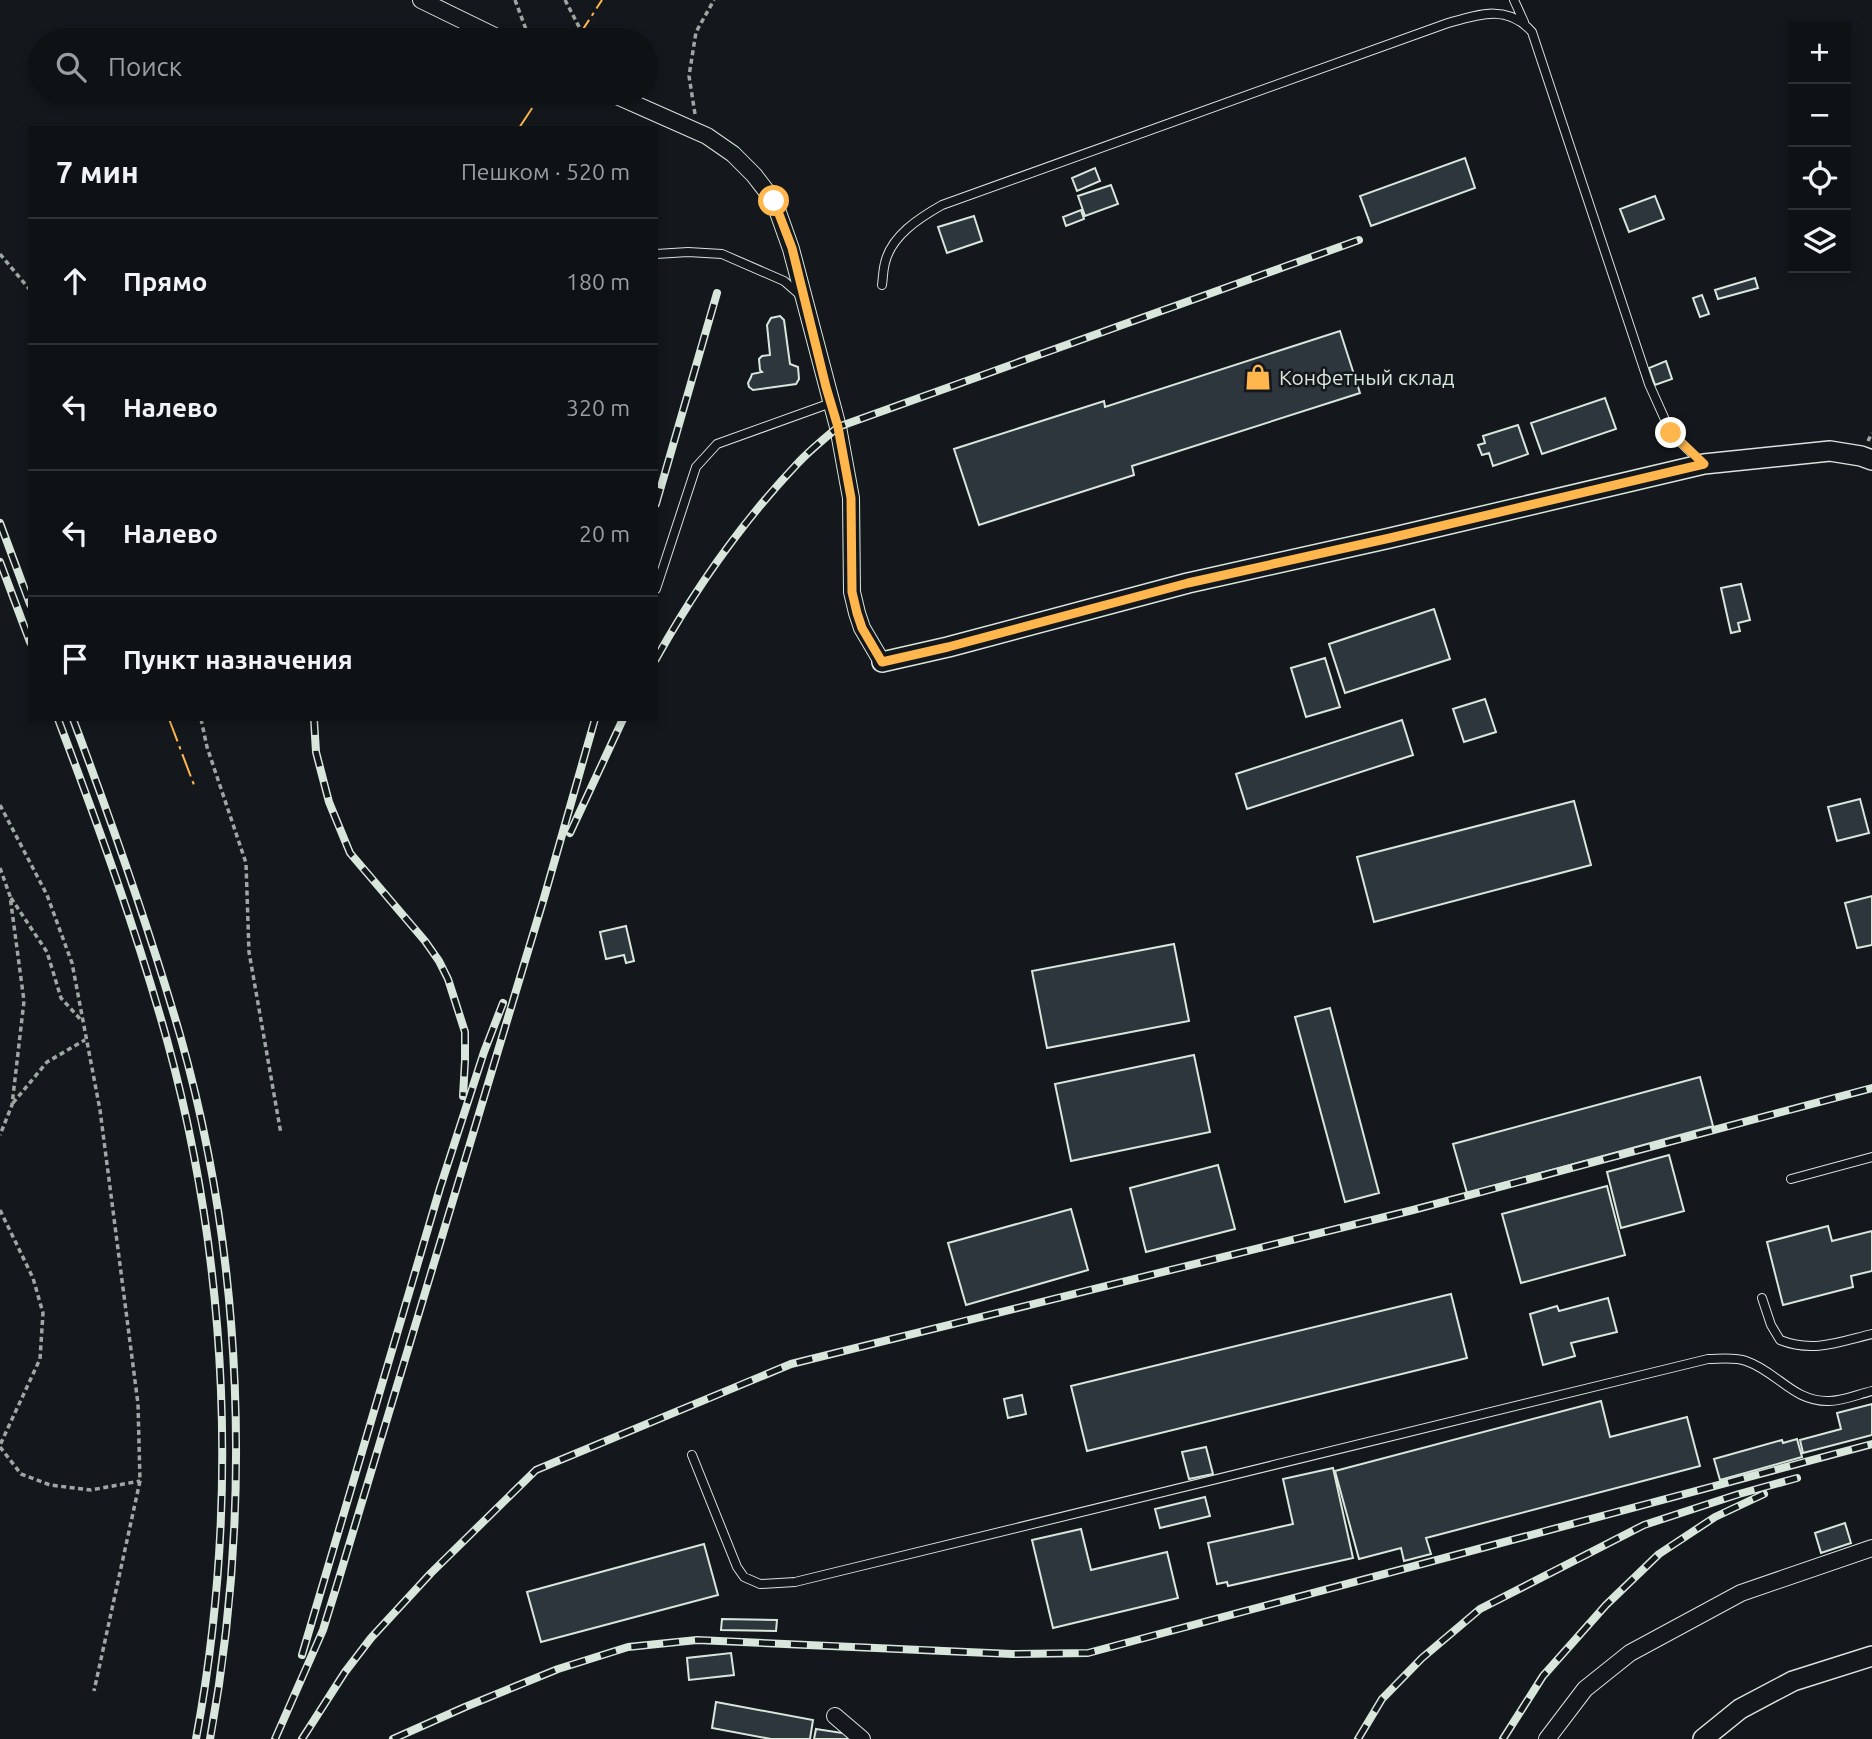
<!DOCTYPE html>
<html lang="ru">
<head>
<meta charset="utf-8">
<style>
	:root { --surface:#0f1215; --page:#181b1e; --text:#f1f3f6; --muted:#9b9ea0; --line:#2f3234 }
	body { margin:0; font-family:Ubuntu,sans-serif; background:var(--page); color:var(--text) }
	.controls { position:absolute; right:21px; top:21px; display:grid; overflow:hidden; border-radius:0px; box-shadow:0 4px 10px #0003 }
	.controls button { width:63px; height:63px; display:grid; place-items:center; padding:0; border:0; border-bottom:2px solid var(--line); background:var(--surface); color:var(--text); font:35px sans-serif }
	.stop { position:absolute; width:21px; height:21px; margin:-16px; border:5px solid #ffb74d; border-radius:50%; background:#fff }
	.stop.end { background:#ffb74d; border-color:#fff; box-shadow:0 2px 7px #0008 }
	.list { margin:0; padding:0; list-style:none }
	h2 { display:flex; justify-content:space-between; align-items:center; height:91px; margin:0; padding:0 28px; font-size:30px }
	h2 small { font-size:23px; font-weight:400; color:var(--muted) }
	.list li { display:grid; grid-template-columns:46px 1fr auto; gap:21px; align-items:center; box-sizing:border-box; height:126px; padding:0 28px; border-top:2px solid var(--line) }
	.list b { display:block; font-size:26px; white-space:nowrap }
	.list em { font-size:23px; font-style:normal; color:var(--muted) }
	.icon { flex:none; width:38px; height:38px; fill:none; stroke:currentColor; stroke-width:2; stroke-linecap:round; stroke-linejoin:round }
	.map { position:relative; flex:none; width:1872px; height:1739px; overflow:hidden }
	.search { position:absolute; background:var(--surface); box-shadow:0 4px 10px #0003; left:28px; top:28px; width:630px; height:77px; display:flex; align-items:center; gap:18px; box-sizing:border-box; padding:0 24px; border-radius:38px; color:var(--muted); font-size:26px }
	.panel { position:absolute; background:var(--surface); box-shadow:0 4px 10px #0003; left:28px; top:126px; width:630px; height:595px; border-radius:0px }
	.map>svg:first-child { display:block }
</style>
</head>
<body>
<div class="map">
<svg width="1872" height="1739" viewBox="0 0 1872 1739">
	<rect width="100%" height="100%" fill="#14181c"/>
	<path fill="#2c363c" stroke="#d8e6dc" stroke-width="2" d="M1465 158 1475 188 1371 226 1360 196Z
		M1095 168 1100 181 1077 191 1072 178Z
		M1111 185 1118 204 1085 216 1078 196Z
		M1655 196 1664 219 1629 232 1620 209Z
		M1081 210 1084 219 1066 226 1063 217Z
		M974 216 982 241 947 253 938 227Z
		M1755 278 1758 288 1718 299 1715 290Z
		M1702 295 1709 314 1700 317 1693 298Z
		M780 316 784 320 790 364 798 367 799 379 796 384 753 390 749 387 748 383 751 377 752 374 762 372 760 370 759 359 762 356 770 355 767 325 771 318Z
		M1340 331 1360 393 1132 466 1134 475 979 525 954 449 1104 401 1105 407Z
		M1666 361 1672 379 1655 385 1649 368Z
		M1605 398 1616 429 1542 454 1531 423Z
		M1518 425 1528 454 1493 466 1489 453 1482 455 1478 445 1485 443 1483 436Z
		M1741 584 1750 620 1738 623 1740 631 1731 633 1721 588Z
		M1434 609 1450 659 1345 693 1329 644Z
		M1325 658 1340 707 1306 717 1291 668Z
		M1485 699 1496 732 1464 742 1453 709Z
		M1402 720 1413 755 1247 809 1236 774Z
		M1860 799 1869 833 1837 841 1828 807Z
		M1574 801 1591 865 1374 922 1357 857Z
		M1872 896V945L1857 948 1845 903Z
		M626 926 634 961 626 963 624 955 606 959 600 932Z
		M1174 944 1189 1021 1047 1048 1032 971Z
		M1330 1008 1379 1193 1345 1202 1295 1017Z
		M1194 1055 1210 1132 1071 1161 1055 1084Z
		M1700 1077 1713 1126 1467 1193 1453 1144Z
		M1669 1155 1684 1211 1621 1228 1607 1172Z
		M1218 1165 1235 1229 1146 1252 1130 1188Z
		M1607 1186 1625 1255 1521 1283 1502 1214Z
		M1071 1209 1088 1270 966 1305 948 1243Z
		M1828 1226 1832 1241 1872 1231V1271L1851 1276 1853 1287 1783 1305 1767 1242Z
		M1451 1294 1467 1358 1087 1451 1071 1386Z
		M1608 1298 1617 1332 1571 1343 1575 1356 1543 1365 1530 1314 1557 1306 1559 1311Z
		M1022 1395 1026 1414 1008 1418 1004 1399Z
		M1601 1401 1610 1437 1687 1417 1700 1466 1426 1538 1431 1554 1404 1561 1401 1548 1359 1559 1335 1471Z
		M1872 1404V1435L1803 1453 1800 1440 1841 1429 1837 1413Z
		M1797 1439 1802 1457 1720 1480 1714 1459 1782 1440 1783 1443Z
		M1206 1447 1213 1474 1189 1479 1182 1452Z
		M1333 1468 1353 1558 1228 1586 1227 1582 1217 1584 1208 1543 1293 1524 1283 1479Z
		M1205 1497 1210 1516 1160 1528 1155 1509Z
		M1845 1523 1851 1543 1821 1553 1815 1533Z
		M1081 1529 1091 1570 1167 1552 1178 1598 1053 1628 1032 1540Z
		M704 1544 718 1595 541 1642 527 1592Z
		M722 1619 777 1620 776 1631 721 1630Z
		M731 1653 734 1675 689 1680 687 1658Z
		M716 1702 813 1720 810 1739H771L712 1728Z
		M816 1729 849 1734 848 1739H814Z"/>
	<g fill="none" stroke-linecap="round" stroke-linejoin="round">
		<g stroke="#d8e6dc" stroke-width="10">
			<path id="service" d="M1514 0 1524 22
				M656 254 688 252 722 254 784 281 800 295
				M882 285C883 278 883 270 885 263 891 236 919 218 942 205L1448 23C1479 14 1508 4 1532 32L1649 384 1671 433 1701 462
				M656 589 696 467 717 444 831 403
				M1791 1179 1872 1157
				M1762 1298 1771 1325 1780 1340C1813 1353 1839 1342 1872 1334
				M692 1455 737 1567 744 1577 760 1584 795 1582 1708 1359C1720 1359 1735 1357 1746 1361 1778 1372 1793 1402 1829 1401 1843 1401 1859 1394 1872 1391"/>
		</g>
		<g stroke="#d8e6dc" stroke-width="18">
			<path id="minor" d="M421 0 503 40
				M610 93 707 136 733 154 754 175 774 201 791 249 838 427 851 498 852 592 857 613 862 628 882 662
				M835 1716 862 1739
				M1547 1739 1585 1689 1630 1653 1741 1593 1872 1548"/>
		</g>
		<g stroke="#d8e6dc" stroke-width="22">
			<path id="tertiary" d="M882 662 948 647 1188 583 1390 538 1704 464 1830 451 1861 456 1872 460
				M1703 1739 1740 1709 1793 1681 1872 1656"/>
		</g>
		<path stroke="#9da8a2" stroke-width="3.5" stroke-dasharray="5 3.5" stroke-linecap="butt" d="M515 0 530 40
			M565 0 586 40
			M695 114 689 76 696 32 714 0
			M0 254 30 290
			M1868 441 1872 433
			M201 719 207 747 246 863 249 952 281 1134
			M0 805 47 895 72 963 100 1110 138 1404 140 1481 94 1691
			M0 868 10 896 24 1001 12 1105 0 1135
			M11 898 47 952 61 998 81 1020
			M13 1103 47 1062 85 1040
			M0 1210 33 1278 43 1313 40 1359 0 1445
			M0 1447 21 1474 50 1485 91 1490 140 1481"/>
		<use href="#service" stroke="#14181c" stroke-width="8"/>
		<use href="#minor" stroke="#14181c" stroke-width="16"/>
		<use href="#tertiary" stroke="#14181c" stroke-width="19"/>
		<g stroke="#d8e6dc" stroke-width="8">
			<path id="rail" d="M656 504 717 293
				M0 523 30 604
				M0 562 30 642
				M656 659C695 589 742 522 798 463 810 450 824 439 838 427L1359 240
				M58 719C98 825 137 932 167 1040 229 1266 239 1509 196 1739
				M73 719C112 823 149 928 180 1035 244 1260 252 1510 210 1739
				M314 719 316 752 329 802 350 853 425 941 439 961 448 979 465 1032V1061L463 1096
				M570 833 623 719
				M302 1655 440 1188 484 1052 503 1003
				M275 1739 323 1630 337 1585 544 898 595 719
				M302 1739 345 1672 371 1638 431 1573 536 1470 791 1364 1413 1210 1872 1088
				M393 1739 465 1707 558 1669 628 1647 697 1640 1012 1654 1088 1653 1872 1444
				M1358 1739 1382 1699 1422 1658 1480 1609 1644 1525 1739 1494 1797 1478
				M1503 1739 1543 1676 1606 1605 1659 1554 1715 1517 1764 1494"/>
		</g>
		<use href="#rail" stroke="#14181c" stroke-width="5" stroke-dasharray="16" stroke-linecap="butt"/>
		<path stroke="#ffb74d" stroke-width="2" stroke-dasharray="24 5 3.5 5" stroke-linecap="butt" d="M576 40 602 0
			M519 128 542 93
			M169 719 194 785"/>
	</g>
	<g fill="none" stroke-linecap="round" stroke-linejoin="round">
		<path stroke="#ffb74d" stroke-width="9" d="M774 201 792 248 826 387 838 427 851 498 852 592 857 613 862 628 882 662 948 647 1188 583 1390 538 1704 464 1671 433"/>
	</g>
	<defs>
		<g id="shop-bare" transform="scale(2.1)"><path d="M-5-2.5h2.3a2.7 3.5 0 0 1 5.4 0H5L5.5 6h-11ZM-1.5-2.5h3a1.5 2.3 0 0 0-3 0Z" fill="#ffb74d" stroke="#14181c" stroke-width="2.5" paint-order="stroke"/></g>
	</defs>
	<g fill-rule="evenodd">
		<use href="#shop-bare" x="1258" y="377"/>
	</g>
	<g text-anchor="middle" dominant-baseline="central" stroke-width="5" stroke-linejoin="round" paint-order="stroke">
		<g font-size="21" fill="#d8e6dc" stroke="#14181c" text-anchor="start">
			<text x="1279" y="377">Конфетный склад</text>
		</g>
	</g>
</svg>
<div class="controls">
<button>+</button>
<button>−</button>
<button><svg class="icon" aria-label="locate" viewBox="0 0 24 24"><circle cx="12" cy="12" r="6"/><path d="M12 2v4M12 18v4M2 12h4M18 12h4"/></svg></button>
<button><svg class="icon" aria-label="layers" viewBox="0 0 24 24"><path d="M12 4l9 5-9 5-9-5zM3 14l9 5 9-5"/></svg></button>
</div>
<div class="stop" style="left:774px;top:201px"></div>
<div class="stop end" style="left:1671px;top:433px"></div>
<div class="search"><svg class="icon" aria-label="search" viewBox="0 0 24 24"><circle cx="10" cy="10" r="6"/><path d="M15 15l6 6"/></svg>Поиск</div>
<section class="panel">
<h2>7 мин<small>Пешком · 520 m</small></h2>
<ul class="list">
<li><svg class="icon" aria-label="ahead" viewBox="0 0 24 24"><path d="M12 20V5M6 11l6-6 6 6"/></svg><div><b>Прямо</b></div><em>180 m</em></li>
<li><svg class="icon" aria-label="left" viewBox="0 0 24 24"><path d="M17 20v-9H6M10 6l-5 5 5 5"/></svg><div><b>Налево</b></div><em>320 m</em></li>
<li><svg class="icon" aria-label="left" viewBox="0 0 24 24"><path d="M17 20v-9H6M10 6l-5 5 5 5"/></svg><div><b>Налево</b></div><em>20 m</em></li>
<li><svg class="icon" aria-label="arrive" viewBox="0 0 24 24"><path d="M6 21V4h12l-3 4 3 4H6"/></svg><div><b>Пункт назначения</b></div></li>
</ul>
</section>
</div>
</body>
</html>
